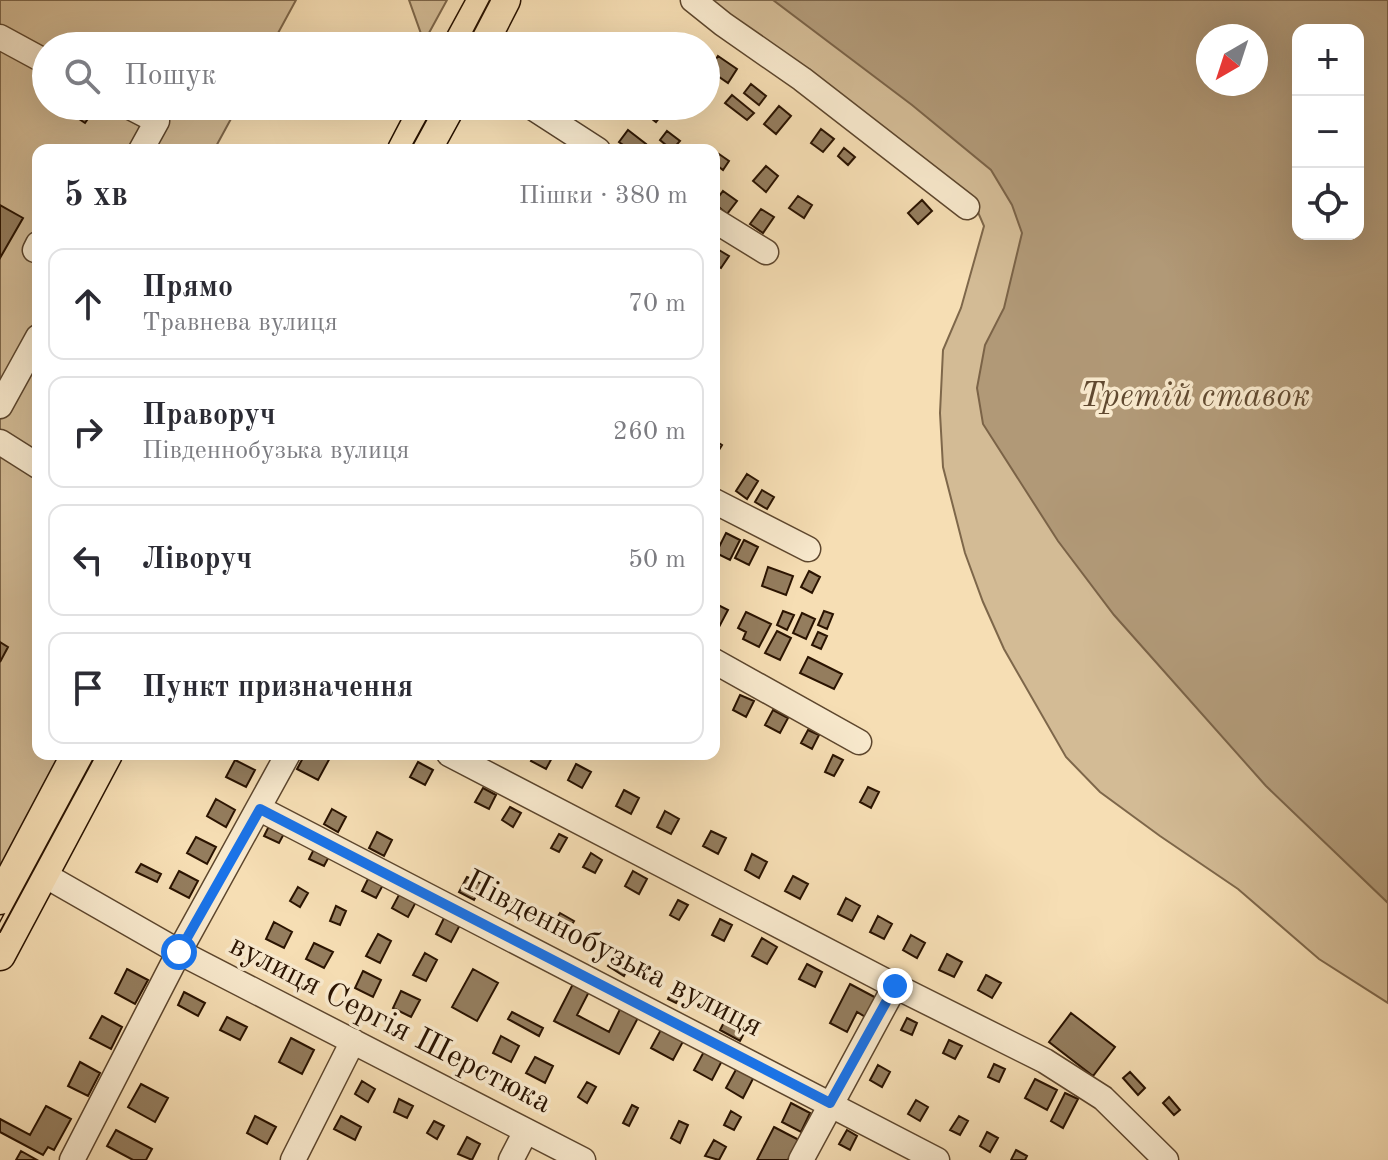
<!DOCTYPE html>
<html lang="uk">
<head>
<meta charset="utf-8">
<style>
	:root { --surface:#fff; --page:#f7f7f7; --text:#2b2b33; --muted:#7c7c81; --line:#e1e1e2 }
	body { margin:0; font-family:"Old Standard TT",serif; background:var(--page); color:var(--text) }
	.controls { position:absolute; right:24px; top:24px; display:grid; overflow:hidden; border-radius:16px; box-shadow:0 8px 32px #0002 }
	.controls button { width:72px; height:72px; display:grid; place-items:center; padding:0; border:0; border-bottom:2px solid var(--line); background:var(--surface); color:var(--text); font:40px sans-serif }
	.compass { position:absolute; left:1196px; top:24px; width:72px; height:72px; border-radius:50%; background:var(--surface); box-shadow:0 8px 32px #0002; rotate:219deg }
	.stop { position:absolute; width:24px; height:24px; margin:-18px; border:6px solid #1a73e8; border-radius:50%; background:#fff }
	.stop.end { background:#1a73e8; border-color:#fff; box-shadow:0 2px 8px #0008 }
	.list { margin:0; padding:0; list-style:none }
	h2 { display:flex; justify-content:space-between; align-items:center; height:104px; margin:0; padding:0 32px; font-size:34px }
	h2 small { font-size:26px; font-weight:400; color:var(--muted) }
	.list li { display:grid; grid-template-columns:52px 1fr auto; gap:24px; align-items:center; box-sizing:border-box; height:112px; margin:0 16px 16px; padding:0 16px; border:2px solid var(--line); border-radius:16px }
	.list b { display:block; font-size:30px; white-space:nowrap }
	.list p { margin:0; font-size:26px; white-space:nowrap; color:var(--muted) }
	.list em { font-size:26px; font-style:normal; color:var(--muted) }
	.icon { flex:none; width:44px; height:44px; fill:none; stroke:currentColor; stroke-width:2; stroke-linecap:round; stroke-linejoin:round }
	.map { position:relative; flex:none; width:1388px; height:1160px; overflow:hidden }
	.search { position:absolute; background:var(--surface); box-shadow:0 8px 32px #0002; left:32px; top:32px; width:688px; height:88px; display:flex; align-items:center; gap:20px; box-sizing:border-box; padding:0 28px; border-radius:44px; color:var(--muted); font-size:30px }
	.panel { position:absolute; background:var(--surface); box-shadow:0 8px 32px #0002; left:32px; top:144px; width:688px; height:616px; border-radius:16px }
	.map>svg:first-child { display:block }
</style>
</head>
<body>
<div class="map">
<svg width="1388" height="1160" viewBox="0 0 1388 1160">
	<rect width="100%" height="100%" fill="#f6deb4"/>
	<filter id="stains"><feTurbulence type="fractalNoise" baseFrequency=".0025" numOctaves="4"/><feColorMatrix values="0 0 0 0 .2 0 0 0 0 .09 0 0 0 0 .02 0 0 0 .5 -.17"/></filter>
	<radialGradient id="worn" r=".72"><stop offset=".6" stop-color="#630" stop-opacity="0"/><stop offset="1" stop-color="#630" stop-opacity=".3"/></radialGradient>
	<path fill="#d3bb95" stroke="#7e674a" stroke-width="2" fill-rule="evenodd" d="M0 0H296L271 46H46V106H238L214 150H38V754H62L0 868Z
		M409 0H447L424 42Z
		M702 0H1388V1003L1319 959 1238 889 1160 836 1100 792 1066 757 1004 649 983 602 965 553 943 467 940 413 943 350 961 308 984 226 974 203ZM1298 30H1358V234H1298ZM1208 36H1256V84H1208Z"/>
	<path fill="#b19977" stroke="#7b6347" stroke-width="2" fill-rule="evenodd" d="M773 0H1388V903L1266 786 1114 615 1058 541 983 424 977 388 985 345 1004 308 1022 233 1012 205 991 170 912 105ZM1298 30H1358V234H1298ZM1208 36H1256V84H1208Z"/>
	<path fill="#947d5e" stroke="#2a1300" stroke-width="2" d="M718 56 737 69 728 83 709 70Z
		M751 84 766 96 759 105 744 93Z
		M732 95 754 113 747 120 725 103Z
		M75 106H81L92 113 85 123 70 113Z
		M646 106H657L664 112 656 122 642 111Z
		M779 106 791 116 776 134 764 124Z
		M821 129 834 139 823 152 811 143Z
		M628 130 646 144 641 150H630L619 142Z
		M667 131 680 141 672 150 660 140Z
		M844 148 855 157 848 165 838 156Z
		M719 154 729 161 723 170 714 163Z
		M766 166 778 176 766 192 753 181Z
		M723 191 737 201 727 214 714 203Z
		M798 196 812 205 804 218 789 208Z
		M922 200 932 211 918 224 908 213Z
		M0 205 23 218 0 258Z
		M761 209 774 217 763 233 750 224Z
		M719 250 729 256 721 268 714 264Z
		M714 440 722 445 714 458Z
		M747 474 758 481 747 499 736 491Z
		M762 490 774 497 767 509 755 502Z
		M726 533 740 540 730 560 716 553Z
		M744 540 758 547 749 565 735 558Z
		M768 567 793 576 786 595 762 586Z
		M809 571 820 577 812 593 801 587Z
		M714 603 728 610 718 629 714 627Z
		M783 611 794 615 787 630 777 625Z
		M824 611 833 614 827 629 818 625Z
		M746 612 771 624 759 647 743 639 746 632 738 628Z
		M802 613 815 619 806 639 793 633Z
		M777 631 791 638 780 660 765 653Z
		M818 632 827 636 821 649 812 645Z
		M0 642 8 647 0 662Z
		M808 657 842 674 834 689 800 673Z
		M740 695 754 701 746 717 733 710Z
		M773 710 788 718 780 733 765 725Z
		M808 730 819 735 812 749 801 743Z
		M305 754H332L318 780 297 769Z
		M535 754H554L546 769 531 761Z
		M833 755 843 760 834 776 825 772Z
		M235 760 255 770 246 787 226 777Z
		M418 762 433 770 425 785 410 777Z
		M576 764 591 772 582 788 568 780Z
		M868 787 879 792 871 808 860 802Z
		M483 788 496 795 489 809 475 802Z
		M624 790 639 798 631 814 616 806Z
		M216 799 235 810 226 827 207 816Z
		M510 807 521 813 513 827 502 820Z
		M332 809 346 817 338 832 324 824Z
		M665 811 679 819 671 834 657 827Z
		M272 820 287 828 279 843 264 836Z
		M711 831 726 838 718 854 703 846Z
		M377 832 392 840 384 856 369 848Z
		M559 834 567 838 559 852 551 848Z
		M196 837 216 847 207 864 187 853Z
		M317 843 332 851 324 866 309 859Z
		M591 853 602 860 595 873 583 867Z
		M752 854 767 862 759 878 745 870Z
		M141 864 161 874 157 882 136 872Z
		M179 871 198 881 189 898 170 888Z
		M633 871 647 879 639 894 625 886Z
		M370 875 384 883 376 898 362 891Z
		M793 876 808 884 800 899 785 891Z
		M467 877 482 884 474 900 459 892Z
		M298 887 308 893 300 907 290 901Z
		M496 890 514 899 510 907 492 898Z
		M401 891 417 900 408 917 392 908Z
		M846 898 860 906 852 921 838 914Z
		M678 900 688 905 679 920 670 915Z
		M336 906 346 911 340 925 330 921Z
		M447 912 462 921 451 942 436 934Z
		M560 913 574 921 566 934 552 926Z
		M878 916 892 924 884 939 870 932Z
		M720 919 732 925 724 941 712 935Z
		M274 922 292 932 284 948 266 939Z
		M378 934 391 941 380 963 366 956Z
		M911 935 925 943 917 958 903 950Z
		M762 938 777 947 767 964 752 956Z
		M314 943 333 952 324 968 306 959Z
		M425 953 437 960 426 981 413 975Z
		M616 953 631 962 624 976 608 966Z
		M947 954 962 962 954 977 939 970Z
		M807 964 822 972 815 987 799 979Z
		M646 967 654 971 649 983 640 979Z
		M127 969 148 980 135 1004 115 993Z
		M473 969 498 983 477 1021 452 1007Z
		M363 971 381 980 373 997 355 988Z
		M986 975 1001 983 992 998 978 990Z
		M576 978 592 986 577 1015 609 1032 623 1003 641 1012 619 1054 554 1021Z
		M675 983 684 987 676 1003 668 999Z
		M850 984 882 1001 872 1021 857 1012 847 1032 830 1023Z
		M401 991 420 1000 411 1017 393 1008Z
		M184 992 205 1003 198 1016 178 1005Z
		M731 1009 751 1020 740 1041 720 1030Z
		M512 1012 543 1028 539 1036 508 1019Z
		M1071 1013 1115 1047 1093 1076 1049 1042Z
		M102 1016 122 1027 111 1049 90 1038Z
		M227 1017 247 1027 240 1040 220 1030Z
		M907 1018 917 1023 912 1035 901 1030Z
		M664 1024 686 1036 673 1060 651 1048Z
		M501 1036 519 1046 511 1062 493 1053Z
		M291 1038 314 1050 302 1074 279 1062Z
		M949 1040 962 1046 955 1059 943 1053Z
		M707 1046 725 1055 712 1080 694 1070Z
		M535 1057 553 1066 545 1083 526 1073Z
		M80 1062 100 1073 88 1096 68 1086Z
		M739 1064 756 1073 743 1098 726 1088Z
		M994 1064 1005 1069 999 1082 988 1077Z
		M878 1065 890 1072 882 1087 870 1080Z
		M1130 1072 1145 1088 1138 1095 1123 1078Z
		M1035 1079 1057 1090 1047 1110 1025 1098Z
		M362 1081 375 1089 368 1102 355 1094Z
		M587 1082 596 1087 587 1103 578 1097Z
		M141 1084 168 1098 155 1122 128 1107Z
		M1065 1093 1078 1099 1063 1128 1051 1121Z
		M1169 1097 1180 1110 1174 1115 1163 1103Z
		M399 1099 413 1106 407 1118 394 1112Z
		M916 1100 928 1107 920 1121 908 1114Z
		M791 1103 810 1113 801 1132 782 1122Z
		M632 1105 638 1108 629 1126 623 1123Z
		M46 1106 71 1119 54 1150 48 1147 43 1155 0 1132V1119L30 1135Z
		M731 1111 741 1117 734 1130 724 1125Z
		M255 1116 276 1127 267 1144 247 1133Z
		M341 1116 361 1127 355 1140 334 1129Z
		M959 1116 968 1121 960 1135 950 1130Z
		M434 1121 444 1126 437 1139 427 1133Z
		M679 1121 688 1125 680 1143 671 1138Z
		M774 1127 799 1140 788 1160H757Z
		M116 1130 152 1149 146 1160H133L107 1146Z
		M847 1130 857 1136 850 1150 839 1144Z
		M987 1132 998 1138 990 1152 980 1146Z
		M467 1137 480 1144 472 1160 458 1154Z
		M714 1140 726 1147 719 1160 705 1156Z
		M1016 1150 1027 1156 1025 1160H1011Z
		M21 1151 37 1160H16Z"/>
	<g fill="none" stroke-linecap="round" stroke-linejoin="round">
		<g stroke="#5d462d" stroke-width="27">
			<path id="minor" d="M693 0 723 24 802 79 967 207
				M0 37 46 62
				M128 106 157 121 141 150
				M530 106 598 150
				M714 220 766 252
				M35 250 38 244
				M0 406 38 337
				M0 442 38 466
				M714 501 808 549
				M714 661 859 742
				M449 754 895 986 1045 1061 1103 1098 1166 1160
				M260 809 937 1160
				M27 865 179 952 583 1160
				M72 1160 179 952 288 754
				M293 1160 353 1041
				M511 1160 526 1131
				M801 1160 895 986"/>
		</g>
		<g stroke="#2a1300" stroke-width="33">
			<path id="major" d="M484 41 505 0
				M458 46 483 0
				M427 148 450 106
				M403 150 426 106
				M0 899 77 754
				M0 955 107 754"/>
		</g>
		<use href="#minor" stroke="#f9eace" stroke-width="24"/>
		<use href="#major" stroke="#f6deb4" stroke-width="30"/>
		<path stroke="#2a1300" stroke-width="2" d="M466 46 490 0
			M410 150 434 106
			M0 932 96 754"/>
	</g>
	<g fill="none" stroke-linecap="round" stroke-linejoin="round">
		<path stroke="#1a73e8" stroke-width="10" d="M179 952 260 809 830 1103 895 986"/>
	</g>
	<g text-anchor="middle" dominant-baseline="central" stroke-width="7" stroke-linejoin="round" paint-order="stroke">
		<g font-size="32" fill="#2a1300" stroke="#f9eace">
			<text transform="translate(613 955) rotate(27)">Південнобузька вулиця</text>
			<text transform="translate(390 1025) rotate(27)">вулиця Сергія Шерстюка</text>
		</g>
		<g font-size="34" font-style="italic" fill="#604930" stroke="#f9eace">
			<text x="1195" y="397">Третій ставок</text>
		</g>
	</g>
	<rect width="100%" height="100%" filter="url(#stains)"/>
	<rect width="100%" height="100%" fill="url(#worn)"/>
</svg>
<div class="controls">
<button>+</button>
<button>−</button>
<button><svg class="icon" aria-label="locate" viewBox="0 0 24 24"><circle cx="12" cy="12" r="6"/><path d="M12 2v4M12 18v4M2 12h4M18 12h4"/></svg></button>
</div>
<svg class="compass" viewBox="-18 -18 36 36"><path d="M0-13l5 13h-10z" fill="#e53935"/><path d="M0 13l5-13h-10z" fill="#7c7c81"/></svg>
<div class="stop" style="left:179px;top:952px"></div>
<div class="stop end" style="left:895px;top:986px"></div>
<div class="search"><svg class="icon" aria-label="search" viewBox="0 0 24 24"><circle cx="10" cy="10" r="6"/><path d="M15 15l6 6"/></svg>Пошук</div>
<section class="panel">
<h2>5 хв<small>Пішки · 380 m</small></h2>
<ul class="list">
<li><svg class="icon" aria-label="ahead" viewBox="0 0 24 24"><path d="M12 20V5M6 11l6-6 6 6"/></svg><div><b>Прямо</b><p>Травнева вулиця</p></div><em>70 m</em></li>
<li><svg class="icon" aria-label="right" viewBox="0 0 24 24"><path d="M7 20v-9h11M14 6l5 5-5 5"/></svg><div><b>Праворуч</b><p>Південнобузька вулиця</p></div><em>260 m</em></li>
<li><svg class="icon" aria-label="left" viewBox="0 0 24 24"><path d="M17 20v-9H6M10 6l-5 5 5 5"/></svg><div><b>Ліворуч</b></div><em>50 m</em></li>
<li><svg class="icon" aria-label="arrive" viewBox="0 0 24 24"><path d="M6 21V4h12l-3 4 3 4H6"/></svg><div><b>Пункт призначення</b></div></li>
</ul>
</section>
</div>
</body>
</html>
